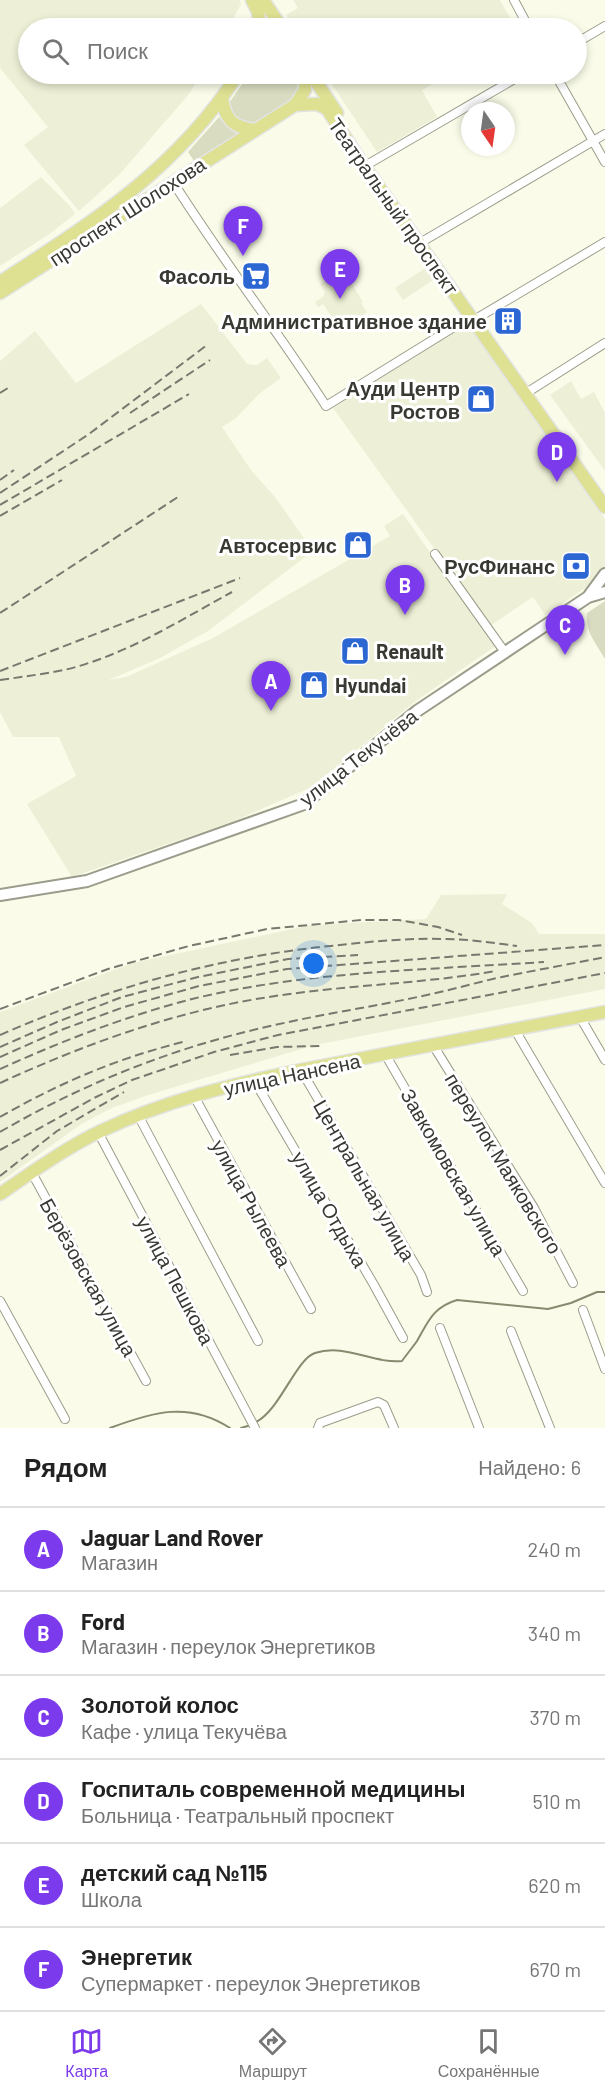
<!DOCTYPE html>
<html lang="ru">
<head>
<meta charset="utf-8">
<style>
	:root { --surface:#fff; --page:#f2f2f2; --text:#222; --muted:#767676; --line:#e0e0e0; --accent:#7c3aed }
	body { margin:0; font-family:Barlow,sans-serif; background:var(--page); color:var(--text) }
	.compass { position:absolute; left:461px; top:102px; width:54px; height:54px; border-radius:50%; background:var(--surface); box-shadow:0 3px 9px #0003; rotate:167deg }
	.you { position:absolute; left:314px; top:964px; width:21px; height:21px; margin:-15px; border:4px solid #fff; border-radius:50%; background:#1a73e8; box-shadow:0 0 0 9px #1a73e833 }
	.badge { display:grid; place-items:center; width:39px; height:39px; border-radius:50%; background:var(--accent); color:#fff; font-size:20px; font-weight:700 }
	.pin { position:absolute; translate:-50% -50px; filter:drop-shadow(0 2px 3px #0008) }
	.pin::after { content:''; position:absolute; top:32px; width:21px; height:18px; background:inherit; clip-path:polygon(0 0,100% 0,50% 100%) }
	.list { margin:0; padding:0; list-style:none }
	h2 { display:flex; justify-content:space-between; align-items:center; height:78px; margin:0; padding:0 24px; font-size:26px }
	h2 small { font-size:20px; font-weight:400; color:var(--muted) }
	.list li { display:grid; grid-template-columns:39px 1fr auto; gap:18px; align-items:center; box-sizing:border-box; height:84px; padding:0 24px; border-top:2px solid var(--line) }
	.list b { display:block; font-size:22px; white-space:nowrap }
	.list p { margin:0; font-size:20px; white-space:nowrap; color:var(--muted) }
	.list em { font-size:20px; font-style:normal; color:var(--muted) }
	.icon { flex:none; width:33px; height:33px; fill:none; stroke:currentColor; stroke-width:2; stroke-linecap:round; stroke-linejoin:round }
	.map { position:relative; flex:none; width:605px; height:1428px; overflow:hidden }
	.search { position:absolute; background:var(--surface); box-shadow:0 3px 9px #0003; left:18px; right:18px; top:18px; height:66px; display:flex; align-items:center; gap:15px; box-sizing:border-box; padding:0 21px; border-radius:33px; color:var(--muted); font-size:22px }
	.sheet { height:582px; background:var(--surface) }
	nav { display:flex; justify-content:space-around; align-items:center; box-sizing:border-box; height:84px; border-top:2px solid var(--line); background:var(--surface); font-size:16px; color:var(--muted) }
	nav a { display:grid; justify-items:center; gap:3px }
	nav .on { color:var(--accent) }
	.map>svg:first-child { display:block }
</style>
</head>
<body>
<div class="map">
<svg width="605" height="1428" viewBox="0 0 605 1428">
	<rect width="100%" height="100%" fill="#fafce9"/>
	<path fill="#edefd6" d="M0 0H240L241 4 228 28H28V74H201L189 94 119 175 79 211 24 145 48 127 0 68Z
		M293 0H500L516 28H295L286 15 298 8Z
		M325 74H450L422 90 437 117 377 152Z
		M41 177 69 205 75 214 48 235 0 266V208Z
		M427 267 435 279 403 300 395 288Z
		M339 271 342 276 348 278 363 302 361 303 367 312 364 314 367 319 348 331 346 330 342 332 323 304 318 307 315 302 323 297 325 292 320 284Z
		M201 304 247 364 257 365 267 358 281 378 259 394 235 419 222 427 251 470 275 497 313 551 208 631 160 658 109 680 126 677 213 638 390 536 384 526 403 514 496 646 417 700 312 787 234 821 72 877 27 804 76 776 59 737H13L0 712V361L35 331 76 383Z
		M470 322 605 519V575L545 615 533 597 490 626 333 408Z
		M571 381 581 399 594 392 605 413V471L550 395Z
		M507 894 502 904 532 923 539 934H605V989L315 1045 148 1095 112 1108 83 1123 0 1182V1012L133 963 311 925 426 919 441 895Z"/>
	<path fill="#d9dcc1" d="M249 74H294C297 79 299 86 296 92 293 103 259 122 248 125L231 116 229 103Z
		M219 117 226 126 237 134 194 161 188 152Z
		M605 601V659C596 643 585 632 587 613Z"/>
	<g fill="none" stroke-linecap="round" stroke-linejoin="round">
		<path stroke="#888a70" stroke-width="2" d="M256 1422C280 1410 296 1359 315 1353 345 1343 373 1364 402 1361 407 1354 412 1348 417 1341 428 1322 433 1307 457 1300L548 1309 571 1303 597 1292H605
			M110 1428C153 1412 189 1401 230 1428
			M241 1428 251 1425"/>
		<g stroke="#9b9c8b" stroke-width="10">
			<path id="minor" d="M514 0 529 28
				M576 43 605 26
				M555 74 605 162
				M370 163 523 74
				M173 182C221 258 277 330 326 406L470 317
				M425 240 605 134
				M479 317 605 242
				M531 390 605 343
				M435 554 504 651
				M580 1017 605 1060
				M515 1030 605 1183
				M433 1045 534 1208 573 1283
				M385 1054 523 1291
				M301 1070 421 1275 427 1292
				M254 1080 374 1285 403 1338
				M194 1096 311 1309
				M138 1115 258 1341
				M98 1132 255 1428
				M32 1173 146 1381
				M0 1301 65 1419
				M583 1310 605 1369
				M440 1328 479 1428
				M511 1331 550 1428
				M318 1428 320 1423 378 1402 384 1405 394 1428"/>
		</g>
		<g stroke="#9b9c8b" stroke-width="14">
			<path id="secondary" d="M588 597 605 574
				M0 895 87 881 304 804 417 711 588 597 605 592"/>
		</g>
		<g stroke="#e3e3e2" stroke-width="15">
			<path id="primary" d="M252 0 258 12 260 28
				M263 0 282 28
				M311 74 337 113
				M222 99C226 121 233 127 255 130
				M295 105 317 104 327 109 360 160 605 507
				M0 282C93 222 177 169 238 74
				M0 293 295 105 305 90V74
				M0 1194C31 1173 67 1147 101 1131 164 1101 233 1084 301 1070L605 1012"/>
		</g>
		<use href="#minor" stroke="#fff" stroke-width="8"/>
		<use href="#secondary" stroke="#fff" stroke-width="10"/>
		<use href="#primary" stroke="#dee192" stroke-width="12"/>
		<path stroke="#77796e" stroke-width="2" stroke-dasharray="9 4.5" stroke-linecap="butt" d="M0 393 8 388
			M130 413 210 360
			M0 480 14 470
			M0 493 89 434 207 345
			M0 505 189 394
			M0 516 62 480
			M0 613 178 497
			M0 671 240 578
			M0 680C22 677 43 674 64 670 124 656 179 621 232 592
			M0 1009 108 969 189 946 267 929 361 920H399L438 927 462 935
			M0 1035C110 987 221 956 340 945 375 941 410 938 445 939 469 939 493 943 517 946
			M0 1047 57 1022 122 997 198 977 288 959 358 955
			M230 1055 277 1047 321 1046
			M0 1057 61 1030 124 1007 199 986 287 969 605 945
			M0 1069C62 1041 126 1016 192 999 307 971 427 970 544 962
			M0 1083C85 1044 176 1011 269 997 344 985 421 984 496 971
			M0 1117C59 1083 120 1057 187 1041
			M0 1132C86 1082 178 1046 275 1025 327 1013 379 1006 431 994 455 989 478 982 502 977 536 970 571 964 605 957
			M0 1150 94 1098 132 1080 214 1052 278 1035 605 973
			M0 1176 57 1131 124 1092"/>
	</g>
	<defs>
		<g id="supermarket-square" transform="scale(1.5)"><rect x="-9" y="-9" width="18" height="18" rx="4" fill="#2b66d3" stroke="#fff"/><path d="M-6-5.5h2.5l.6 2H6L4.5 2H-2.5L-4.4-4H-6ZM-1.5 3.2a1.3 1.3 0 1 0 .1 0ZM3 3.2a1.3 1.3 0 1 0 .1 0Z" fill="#fff"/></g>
		<g id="building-square" transform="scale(1.5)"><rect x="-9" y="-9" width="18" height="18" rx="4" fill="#2b66d3" stroke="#fff"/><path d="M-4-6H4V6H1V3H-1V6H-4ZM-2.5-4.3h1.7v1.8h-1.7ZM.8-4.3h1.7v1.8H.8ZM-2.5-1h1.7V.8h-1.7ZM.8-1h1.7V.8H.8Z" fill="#fff"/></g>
		<g id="shop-square" transform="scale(1.5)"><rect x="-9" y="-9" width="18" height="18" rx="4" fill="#2b66d3" stroke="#fff"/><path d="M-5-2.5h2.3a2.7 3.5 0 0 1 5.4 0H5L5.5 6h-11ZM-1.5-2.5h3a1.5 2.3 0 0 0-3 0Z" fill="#fff"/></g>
		<g id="bank-square" transform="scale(1.5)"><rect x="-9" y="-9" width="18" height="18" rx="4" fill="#2b66d3" stroke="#fff"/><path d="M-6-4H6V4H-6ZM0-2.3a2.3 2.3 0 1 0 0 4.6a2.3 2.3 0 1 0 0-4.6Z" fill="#fff"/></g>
	</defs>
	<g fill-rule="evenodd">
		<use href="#supermarket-square" x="256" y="276"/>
		<use href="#building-square" x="508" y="321"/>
		<use href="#shop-square" x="481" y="399"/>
		<use href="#shop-square" x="358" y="545"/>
		<use href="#bank-square" x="576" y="566"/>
		<use href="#shop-square" x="355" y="651"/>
		<use href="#shop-square" x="314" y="685"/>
	</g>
	<g text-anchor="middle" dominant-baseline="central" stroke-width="6" stroke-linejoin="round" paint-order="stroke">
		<g font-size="20" fill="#383932" stroke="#fff">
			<text transform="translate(394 206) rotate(55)">Театральный проспект</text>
			<text transform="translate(127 211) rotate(-33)">проспект Шолохова</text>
			<text transform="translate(358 757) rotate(-38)">улица Текучёва</text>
			<text transform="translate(292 1074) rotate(-12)">улица Нансена</text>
			<text transform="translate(504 1163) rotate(59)">переулок Маяковского</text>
			<text transform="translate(454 1172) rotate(60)">Завкомовская улица</text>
			<text transform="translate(365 1180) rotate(60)">Центральная улица</text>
			<text transform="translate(252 1203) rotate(61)">улица Рылеева</text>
			<text transform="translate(330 1209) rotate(60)">улица Отдыха</text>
			<text transform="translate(89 1277) rotate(61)">Берёзовская улица</text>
			<text transform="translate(176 1280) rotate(62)">улица Пешкова</text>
		</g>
		<g font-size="20" font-weight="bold" fill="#383932" stroke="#fff" text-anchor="end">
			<text x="235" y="276">Фасоль</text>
			<text x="487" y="321">Административное здание</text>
			<text x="460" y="388">Ауди Центр<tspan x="460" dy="23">Ростов</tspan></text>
			<text x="337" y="545">Автосервис</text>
			<text x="555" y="566">РусФинанс</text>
			<text x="376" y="651" text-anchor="start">Renault</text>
			<text x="335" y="685" text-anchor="start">Hyundai</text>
		</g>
	</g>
</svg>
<svg class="compass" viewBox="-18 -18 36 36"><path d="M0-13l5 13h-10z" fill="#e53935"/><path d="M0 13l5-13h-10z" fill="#767676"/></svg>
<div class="you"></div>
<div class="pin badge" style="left:271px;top:711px">A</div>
<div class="pin badge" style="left:405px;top:615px">B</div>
<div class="pin badge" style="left:565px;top:655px">C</div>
<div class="pin badge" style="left:557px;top:482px">D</div>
<div class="pin badge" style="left:340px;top:299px">E</div>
<div class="pin badge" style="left:243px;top:256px">F</div>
<div class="search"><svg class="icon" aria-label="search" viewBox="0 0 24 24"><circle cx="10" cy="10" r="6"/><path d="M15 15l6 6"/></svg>Поиск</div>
</div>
<section class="sheet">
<h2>Рядом<small>Найдено: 6</small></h2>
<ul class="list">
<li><span class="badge">A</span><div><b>Jaguar Land Rover</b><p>Магазин</p></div><em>240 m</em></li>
<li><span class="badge">B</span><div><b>Ford</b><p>Магазин · переулок Энергетиков</p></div><em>340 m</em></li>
<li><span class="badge">C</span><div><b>Золотой колос</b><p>Кафе · улица Текучёва</p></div><em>370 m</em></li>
<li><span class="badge">D</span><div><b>Госпиталь современной медицины</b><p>Больница · Театральный проспект</p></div><em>510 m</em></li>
<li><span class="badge">E</span><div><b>детский сад №115</b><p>Школа</p></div><em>620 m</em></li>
<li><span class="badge">F</span><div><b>Энергетик</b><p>Супермаркет · переулок Энергетиков</p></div><em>670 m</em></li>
</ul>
</section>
<nav>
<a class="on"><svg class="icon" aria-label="map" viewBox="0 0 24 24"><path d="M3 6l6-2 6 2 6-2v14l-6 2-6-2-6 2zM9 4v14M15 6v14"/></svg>Карта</a>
<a><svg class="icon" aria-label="directions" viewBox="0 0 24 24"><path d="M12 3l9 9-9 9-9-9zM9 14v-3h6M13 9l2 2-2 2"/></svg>Маршрут</a>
<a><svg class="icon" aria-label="saved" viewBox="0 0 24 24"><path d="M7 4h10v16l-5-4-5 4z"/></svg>Сохранённые</a>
</nav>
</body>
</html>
